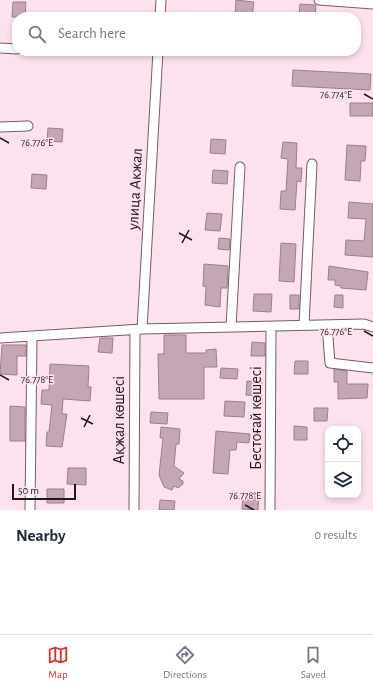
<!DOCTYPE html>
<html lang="en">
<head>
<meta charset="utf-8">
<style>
	:root { --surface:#fff; --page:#f2f2f3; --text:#1f2937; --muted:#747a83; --line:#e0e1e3; --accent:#d93025 }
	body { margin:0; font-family:"Alegreya Sans",sans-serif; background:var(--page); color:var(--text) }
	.controls { position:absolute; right:12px; bottom:12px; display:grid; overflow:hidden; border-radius:8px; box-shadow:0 2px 6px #0003 }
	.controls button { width:36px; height:36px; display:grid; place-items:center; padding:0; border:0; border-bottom:1px solid var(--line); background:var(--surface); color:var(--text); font:20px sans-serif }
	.scale { position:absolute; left:12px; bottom:10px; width:64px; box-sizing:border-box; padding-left:4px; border:2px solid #21161c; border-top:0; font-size:11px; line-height:14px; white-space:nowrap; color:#21161c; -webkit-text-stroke:3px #fce2ee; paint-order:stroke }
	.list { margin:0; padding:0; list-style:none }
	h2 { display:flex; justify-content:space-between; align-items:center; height:52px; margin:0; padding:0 16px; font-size:17px }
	h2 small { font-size:13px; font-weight:400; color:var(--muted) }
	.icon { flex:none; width:22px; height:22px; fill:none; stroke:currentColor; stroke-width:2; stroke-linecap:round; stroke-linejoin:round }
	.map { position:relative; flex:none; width:373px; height:510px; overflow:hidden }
	.search { position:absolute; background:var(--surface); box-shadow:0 2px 6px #0003; left:12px; right:12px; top:12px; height:44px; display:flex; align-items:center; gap:10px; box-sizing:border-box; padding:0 14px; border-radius:16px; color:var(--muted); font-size:15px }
	.sheet { height:124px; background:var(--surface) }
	nav { display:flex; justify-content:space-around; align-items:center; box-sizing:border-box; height:56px; border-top:1px solid var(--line); background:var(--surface); font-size:11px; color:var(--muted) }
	nav a { display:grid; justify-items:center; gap:2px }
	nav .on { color:var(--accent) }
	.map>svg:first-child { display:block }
</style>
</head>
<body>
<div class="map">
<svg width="373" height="510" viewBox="0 0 373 510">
	<rect width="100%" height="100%" fill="#fce2ee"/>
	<path fill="#c5a6b5" stroke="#9c7f8d" d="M236 0 254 2 252 17 235 16Z
		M13 2H26L25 17H12Z
		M300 4 316 5 315 17H299Z
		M293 70 371 74 370 90 292 86Z
		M350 103H373V116H350Z
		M48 128 63 129 62 142 47 141Z
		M211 139 226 140 225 154 210 153Z
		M283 142 297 143 296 168H302L301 182 297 181 295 210 280 209 281 191H286L288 159 281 158Z
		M347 145 366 146 365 161H361L360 181 345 180Z
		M213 170 228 171 227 184 212 183Z
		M32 174 47 175 46 189 31 188Z
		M349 202 373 204V257L345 255 346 240 364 241 366 219 348 218Z
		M207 213 222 214 220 231 205 230Z
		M219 238 230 239 229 250 218 249Z
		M281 243 296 244 294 282 279 281Z
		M204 264 228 266 227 288H221L220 307 205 305 206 287 203 286Z
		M329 266 368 272 366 290 341 288V286L335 285V280H328Z
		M254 294H272L271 312 253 311Z
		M290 295H299V309H290Z
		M335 295H343V308L334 307Z
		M164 335H186V353H206V350L216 349 217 367H204V399H159L158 354H164Z
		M100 338H113L112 353 98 352Z
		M252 342 265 343V356H251Z
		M2 345H26V356H17V375L0 374Z
		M295 361H308V374H294Z
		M50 364 89 366 88 387H91L90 401 63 399 62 414H67L62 447 46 446 47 432H49L52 405 41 404 42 390H49Z
		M221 368 238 369 237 379 220 378Z
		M334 369 347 371V384H368L367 398 338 399V382H334Z
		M247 381 262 382 261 396 246 395Z
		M225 401 245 402 244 417 224 416Z
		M10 406 25 407V441H10Z
		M314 408H328L327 421H314Z
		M151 412 168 413 167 424 150 423Z
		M294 426 307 427V440H294Z
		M161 427 180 429 179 444H176L174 466 184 473 179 479 183 481V484L178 488 174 486 172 490 164 487 159 475 163 438H160Z
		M216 431 250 434 249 443 237 442 236 450H230L228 474 213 473Z
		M68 468H86V485L67 484Z
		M47 489H64V503H47Z
		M243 493 259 494 258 510 242 509Z
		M160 500 175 501 174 510H159Z"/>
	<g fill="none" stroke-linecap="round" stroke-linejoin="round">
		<g stroke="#765b68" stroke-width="11">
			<path id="minor" d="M319 0 373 4
				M160 17 161 0
				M0 48 17 49
				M0 127 28 126
				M304 325 312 164
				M327 325 330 363 373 368
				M231 327 240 167
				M142 329 158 51
				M0 338 142 329 364 324 373 327
				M30 510 32 336
				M134 510 135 330
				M270 510 271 327"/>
		</g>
		<use href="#minor" stroke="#fff" stroke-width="9"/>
	</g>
	<path fill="none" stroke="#21161c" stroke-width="1.5" d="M364 94 373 99M0 138 9 143M179 233 192 240M182 243 189 230M364 331 373 336M0 375 9 380M81 418 93 424M84 427 90 415M245 505 254 510"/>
	<g text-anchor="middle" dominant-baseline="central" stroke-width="3" stroke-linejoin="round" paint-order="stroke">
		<g font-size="16" fill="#21161c" stroke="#fce2ee">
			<text transform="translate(135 189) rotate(-87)">улица Акжал</text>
			<text transform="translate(256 418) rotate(-90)">Бестоғай көшесі</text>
			<text transform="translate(119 420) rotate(-90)">Ақжал көшесі</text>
		</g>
	</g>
	<g font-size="10" text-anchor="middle" fill="#21161c" stroke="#fce2ee" stroke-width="3" stroke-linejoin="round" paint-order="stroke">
		<text x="336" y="98">76.774°E</text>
		<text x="37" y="146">76.776°E</text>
		<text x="336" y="335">76.776°E</text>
		<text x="37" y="383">76.778°E</text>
		<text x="245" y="499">76.778°E</text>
	</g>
</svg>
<div class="controls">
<button><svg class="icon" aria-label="locate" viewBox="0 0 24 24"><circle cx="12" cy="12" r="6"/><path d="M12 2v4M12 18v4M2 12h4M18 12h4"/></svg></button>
<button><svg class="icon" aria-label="layers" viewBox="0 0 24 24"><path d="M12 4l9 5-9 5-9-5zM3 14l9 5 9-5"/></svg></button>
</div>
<div class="scale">50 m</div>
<div class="search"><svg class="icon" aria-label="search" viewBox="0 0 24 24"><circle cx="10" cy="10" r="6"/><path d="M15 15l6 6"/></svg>Search here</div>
</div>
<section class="sheet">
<h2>Nearby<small>0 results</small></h2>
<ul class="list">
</ul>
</section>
<nav>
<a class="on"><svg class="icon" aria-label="map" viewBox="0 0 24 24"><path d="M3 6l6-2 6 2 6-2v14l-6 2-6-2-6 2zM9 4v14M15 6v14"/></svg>Map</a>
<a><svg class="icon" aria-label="directions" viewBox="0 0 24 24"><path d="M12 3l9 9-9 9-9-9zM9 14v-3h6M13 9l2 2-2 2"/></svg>Directions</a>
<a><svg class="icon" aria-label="saved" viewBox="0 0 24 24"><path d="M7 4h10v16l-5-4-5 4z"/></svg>Saved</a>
</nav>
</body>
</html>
